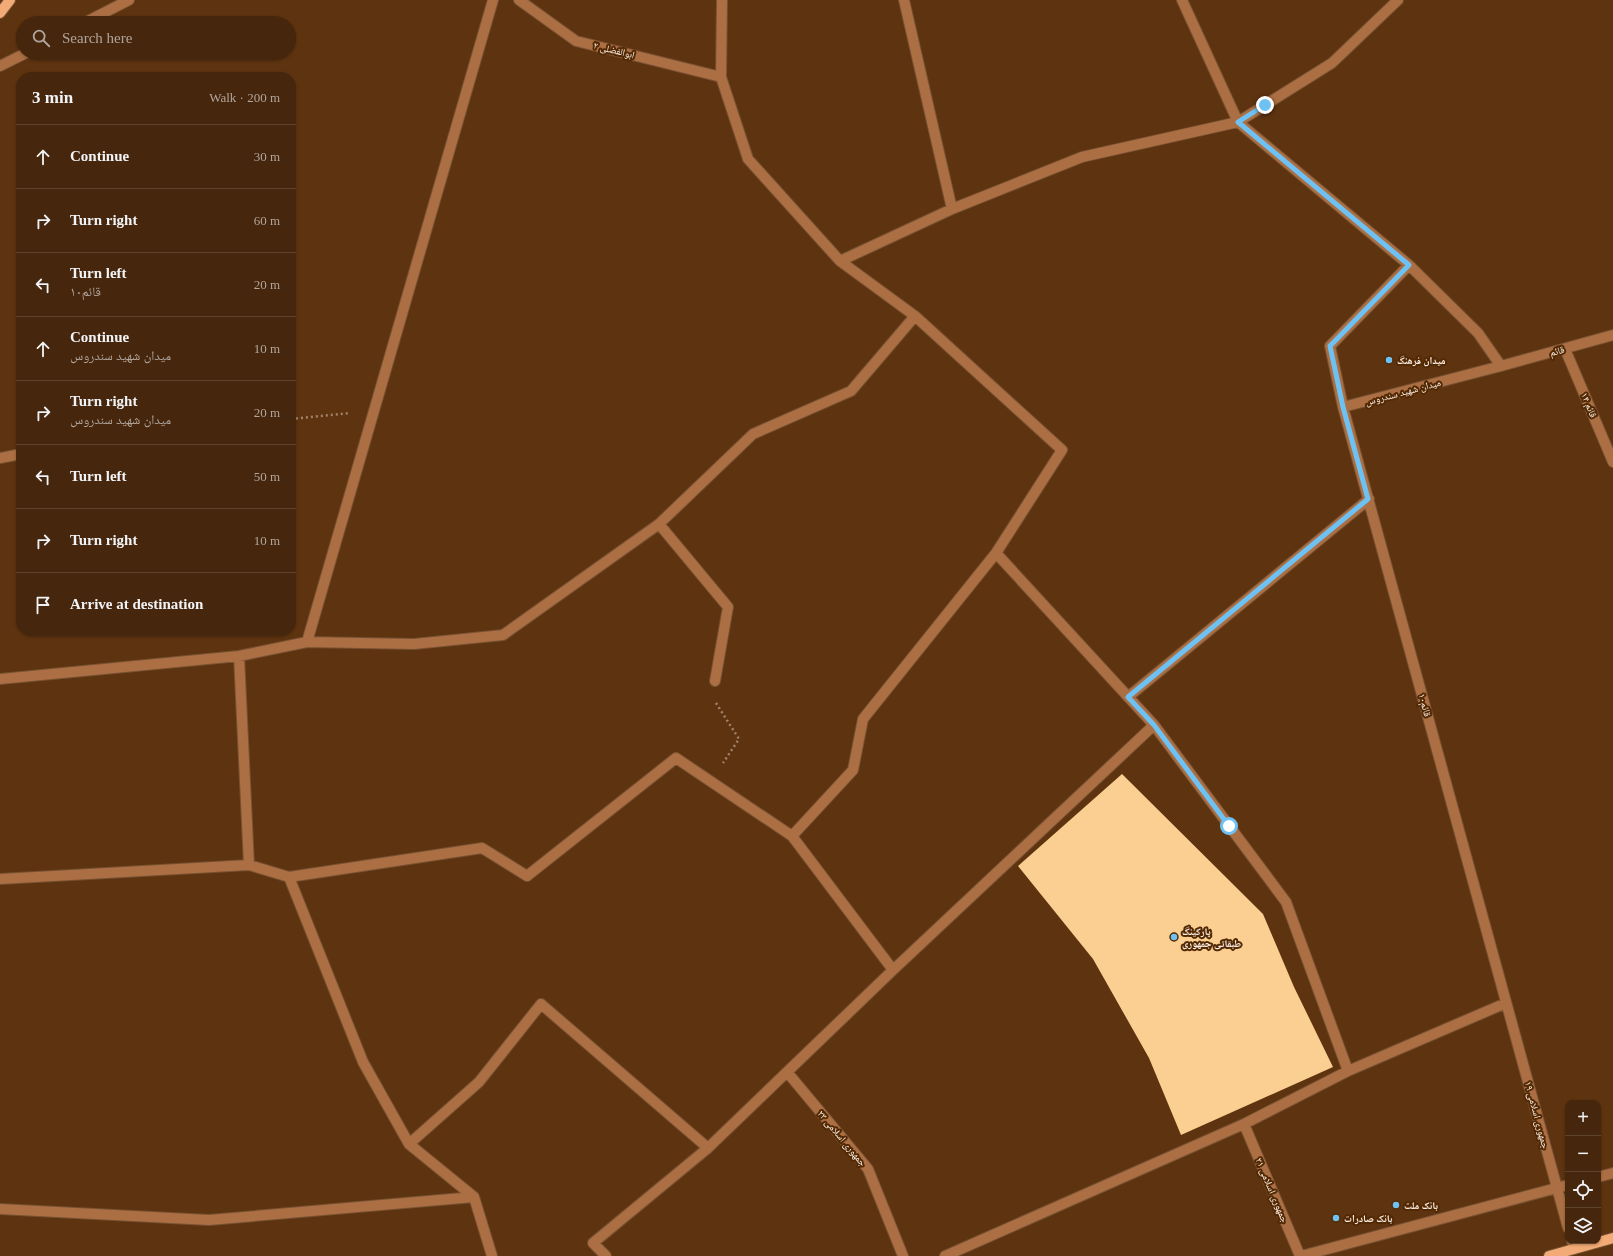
<!DOCTYPE html>
<html lang="en">
<head>
<meta charset="utf-8">
<style>
	:root { --surface:#46260c; --page:#50321a; --text:#f1f3f6; --muted:#b0a59d; --line:#5e432d }
	body { margin:0; font-family:"Times New Roman","Noto Naskh Arabic",serif; background:var(--page); color:var(--text) }
	.controls { position:absolute; right:12px; bottom:12px; display:grid; overflow:hidden; border-radius:8px; box-shadow:0 1px 3px #0004 }
	.controls button { width:36px; height:36px; display:grid; place-items:center; padding:0; border:0; border-bottom:1px solid var(--line); background:var(--surface); color:var(--text); font:20px sans-serif }
	.stop { position:absolute; width:12px; height:12px; margin:-9px; border:3px solid #6ec2f3; border-radius:50%; background:#fff }
	.stop.end { background:#6ec2f3; border-color:#fff; box-shadow:0 1px 4px #0008 }
	.list { margin:0; padding:0; list-style:none }
	h2 { display:flex; justify-content:space-between; align-items:center; height:52px; margin:0; padding:0 16px; font-size:17px }
	h2 small { font-size:13px; font-weight:400; color:var(--muted) }
	.list li { display:grid; grid-template-columns:26px 1fr auto; gap:12px; align-items:center; box-sizing:border-box; height:64px; padding:0 16px; border-top:1px solid var(--line) }
	.list b { display:block; font-size:15px; white-space:nowrap }
	.list p { margin:0; font-size:13px; white-space:nowrap; color:var(--muted) }
	.list em { font-size:13px; font-style:normal; color:var(--muted) }
	.icon { flex:none; width:22px; height:22px; fill:none; stroke:currentColor; stroke-width:2; stroke-linecap:round; stroke-linejoin:round }
	.map { position:relative; flex:none; width:1613px; height:1256px; overflow:hidden }
	.search { position:absolute; background:var(--surface); box-shadow:0 1px 3px #0004; left:16px; top:16px; width:280px; height:44px; display:flex; align-items:center; gap:10px; box-sizing:border-box; padding:0 14px; border-radius:22px; color:var(--muted); font-size:15px }
	.panel { position:absolute; background:var(--surface); box-shadow:0 1px 3px #0004; left:16px; top:72px; width:280px; height:564px; border-radius:16px }
	.map>svg:first-child { display:block }
</style>
</head>
<body>
<div class="map">
<svg width="1613" height="1256" viewBox="0 0 1613 1256">
	<rect width="100%" height="100%" fill="#5e3310"/>
	<path fill="#facf91" d="M1122 774 1263 914 1294 987 1333 1067 1181 1135 1149 1058 1093 959 1018 866Z"/>
	<g fill="none" stroke-linecap="round" stroke-linejoin="round">
		<g stroke="#775132" stroke-width="12">
			<path id="minor" d="M519 0 576 41 721 77
				M722 0 721 77 748 159 840 261 915 316 1062 450 996 553 863 719 853 770 792 836
				M904 0 952 209
				M1182 0 1238 122 1409 265 1478 333 1501 366 1343 407 1330 346 1409 265
				M84 23 129 0
				M0 66 26 53
				M840 261 952 209 1082 157 1238 122 1332 63 1398 0
				M1565 349 1613 462
				M1501 366 1613 335
				M1343 407 1568 1228
				M0 458 21 454
				M659 524 728 607 715 681
				M307 642 493 0
				M239 656 249 865
				M0 679 239 656 307 642 414 644 503 635 659 524 753 434 851 391 915 316
				M1128 697 1369 499
				M1154 725 1286 902 1348 1071
				M289 877 363 1062 409 1144 474 1197
				M0 879 249 865 289 877 482 848 527 876 676 758 792 836 893 970
				M787 1072 868 1169 903 1256
				M1244 1124 1300 1256
				M409 1144 479 1082 541 1004 708 1148
				M1598 1177 1613 1173
				M0 1209 209 1220 474 1197 492 1256
				M1572 1241 1574 1249
				M606 1256 593 1243 708 1148 893 970 1154 725 996 553
				M945 1256 1244 1124 1348 1071 1506 1003
				M1301 1256 1568 1185"/>
		</g>
		<g stroke="#775132" stroke-width="12">
			<path id="major" d="M0 13 10 0
				M1549 1256 1613 1238"/>
		</g>
		<path stroke="#a1836b" stroke-width="2.5" stroke-dasharray="2 3" stroke-linecap="butt" d="M291 419 350 413
			M716 703 739 739 723 763"/>
		<use href="#minor" stroke="#ab6f43" stroke-width="10"/>
		<use href="#major" stroke="#f2aa76" stroke-width="10"/>
	</g>
	<g fill="none" stroke-linecap="round" stroke-linejoin="round">
		<path stroke="#6ec2f3" stroke-width="5" d="M1229 826 1154 725 1128 697 1368 499 1343 407 1330 346 1409 265 1238 122 1265 105"/>
	</g>
	<g fill="#6ec2f3" stroke="#532903" stroke-width="1.5">
		<circle cx="1389" cy="360" r="4"/>
		<circle cx="1174" cy="937" r="4"/>
		<circle cx="1396" cy="1205" r="4"/>
		<circle cx="1336" cy="1218" r="4"/>
	</g>
	<g text-anchor="middle" dominant-baseline="central" stroke-width="4" stroke-linejoin="round" paint-order="stroke">
		<g font-size="10" fill="#fdefe6" stroke="#532903">
			<text transform="translate(614 50) rotate(14)">ابوالفضلی ۲</text>
			<text transform="translate(1557 351) rotate(-15)">قائم</text>
			<text transform="translate(1403 392) rotate(-15)">میدان شهید سندروس</text>
			<text transform="translate(1589 405) rotate(67)">قائم ۱۴</text>
			<text transform="translate(1425 705) rotate(75)">قائم۱۰</text>
			<text transform="translate(1537 1115) rotate(75)">جمهوری اسلامی ۱۹</text>
			<text transform="translate(842 1138) rotate(50)">جمهوری اسلامی ۲۳</text>
			<text transform="translate(1272 1190) rotate(67)">جمهوری اسلامی ۲۱</text>
		</g>
		<g font-size="10" font-weight="bold" fill="#fdefe6" stroke="#532903" text-anchor="start">
			<text x="1397" y="360">میدان فرهنگ</text>
			<text x="1182" y="931">پارکینگ<tspan x="1182" dy="12">طبقاتی جمهوری</tspan></text>
			<text x="1404" y="1205">بانک ملت</text>
			<text x="1344" y="1218">بانک صادرات</text>
		</g>
	</g>
</svg>
<div class="controls">
<button>+</button>
<button>−</button>
<button><svg class="icon" aria-label="locate" viewBox="0 0 24 24"><circle cx="12" cy="12" r="6"/><path d="M12 2v4M12 18v4M2 12h4M18 12h4"/></svg></button>
<button><svg class="icon" aria-label="layers" viewBox="0 0 24 24"><path d="M12 4l9 5-9 5-9-5zM3 14l9 5 9-5"/></svg></button>
</div>
<div class="stop" style="left:1229px;top:826px"></div>
<div class="stop end" style="left:1265px;top:105px"></div>
<div class="search"><svg class="icon" aria-label="search" viewBox="0 0 24 24"><circle cx="10" cy="10" r="6"/><path d="M15 15l6 6"/></svg>Search here</div>
<section class="panel">
<h2>3 min<small>Walk · 200 m</small></h2>
<ul class="list">
<li><svg class="icon" aria-label="ahead" viewBox="0 0 24 24"><path d="M12 20V5M6 11l6-6 6 6"/></svg><div><b>Continue</b></div><em>30 m</em></li>
<li><svg class="icon" aria-label="right" viewBox="0 0 24 24"><path d="M7 20v-9h11M14 6l5 5-5 5"/></svg><div><b>Turn right</b></div><em>60 m</em></li>
<li><svg class="icon" aria-label="left" viewBox="0 0 24 24"><path d="M17 20v-9H6M10 6l-5 5 5 5"/></svg><div><b>Turn left</b><p>قائم۱۰</p></div><em>20 m</em></li>
<li><svg class="icon" aria-label="ahead" viewBox="0 0 24 24"><path d="M12 20V5M6 11l6-6 6 6"/></svg><div><b>Continue</b><p>میدان شهید سندروس</p></div><em>10 m</em></li>
<li><svg class="icon" aria-label="right" viewBox="0 0 24 24"><path d="M7 20v-9h11M14 6l5 5-5 5"/></svg><div><b>Turn right</b><p>میدان شهید سندروس</p></div><em>20 m</em></li>
<li><svg class="icon" aria-label="left" viewBox="0 0 24 24"><path d="M17 20v-9H6M10 6l-5 5 5 5"/></svg><div><b>Turn left</b></div><em>50 m</em></li>
<li><svg class="icon" aria-label="right" viewBox="0 0 24 24"><path d="M7 20v-9h11M14 6l5 5-5 5"/></svg><div><b>Turn right</b></div><em>10 m</em></li>
<li><svg class="icon" aria-label="arrive" viewBox="0 0 24 24"><path d="M6 21V4h12l-3 4 3 4H6"/></svg><div><b>Arrive at destination</b></div></li>
</ul>
</section>
</div>
</body>
</html>
